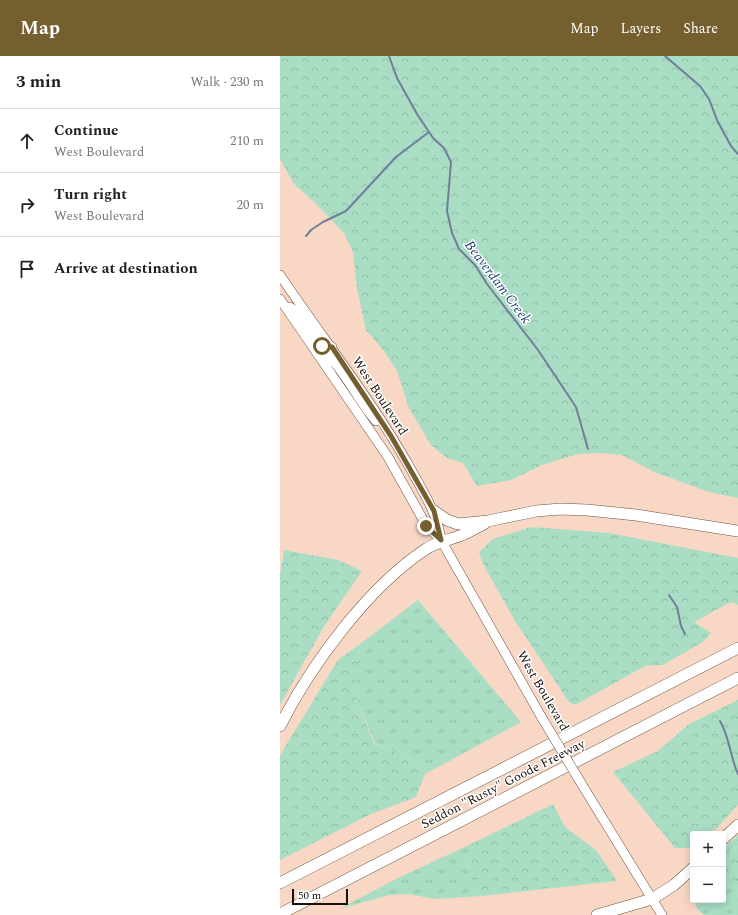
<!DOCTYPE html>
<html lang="en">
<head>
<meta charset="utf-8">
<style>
	:root { --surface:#fff; --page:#f6f6f6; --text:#222; --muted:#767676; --line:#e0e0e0; --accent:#765f2f }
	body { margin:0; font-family:Spectral,serif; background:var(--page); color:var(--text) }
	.controls { position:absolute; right:12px; bottom:12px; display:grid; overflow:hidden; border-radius:4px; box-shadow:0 2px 10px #0003 }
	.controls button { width:36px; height:36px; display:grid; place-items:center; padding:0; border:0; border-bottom:1px solid var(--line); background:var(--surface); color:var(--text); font:20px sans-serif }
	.scale { position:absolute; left:12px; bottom:10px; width:56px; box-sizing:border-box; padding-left:4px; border:2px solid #1b110a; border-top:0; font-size:11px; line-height:14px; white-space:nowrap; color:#1b110a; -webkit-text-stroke:3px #fff; paint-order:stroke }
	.stop { position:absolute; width:12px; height:12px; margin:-9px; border:3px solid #765f2f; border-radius:50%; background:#fff }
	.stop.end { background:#765f2f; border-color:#fff; box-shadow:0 1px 4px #0008 }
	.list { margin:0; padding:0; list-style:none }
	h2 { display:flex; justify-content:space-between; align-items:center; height:52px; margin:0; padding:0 16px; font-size:17px }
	h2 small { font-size:13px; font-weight:400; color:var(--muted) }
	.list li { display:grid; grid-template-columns:26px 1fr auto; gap:12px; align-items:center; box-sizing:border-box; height:64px; padding:0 16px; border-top:1px solid var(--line) }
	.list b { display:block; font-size:15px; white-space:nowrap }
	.list p { margin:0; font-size:13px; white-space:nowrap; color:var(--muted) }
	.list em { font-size:13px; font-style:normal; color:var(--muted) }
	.icon { flex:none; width:22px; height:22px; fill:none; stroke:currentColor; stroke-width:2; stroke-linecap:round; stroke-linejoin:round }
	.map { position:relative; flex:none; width:458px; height:859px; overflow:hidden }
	header { display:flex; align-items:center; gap:24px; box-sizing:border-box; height:56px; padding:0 20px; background:var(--accent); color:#fff }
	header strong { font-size:19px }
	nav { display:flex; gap:22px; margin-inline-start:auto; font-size:14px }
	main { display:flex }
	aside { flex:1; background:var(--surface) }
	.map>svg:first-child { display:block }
</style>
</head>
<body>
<header>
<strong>Map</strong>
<nav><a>Map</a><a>Layers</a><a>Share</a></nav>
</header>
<main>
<aside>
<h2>3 min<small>Walk · 230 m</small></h2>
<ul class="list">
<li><svg class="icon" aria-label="ahead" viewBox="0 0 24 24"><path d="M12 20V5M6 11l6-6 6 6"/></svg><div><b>Continue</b><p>West Boulevard</p></div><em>210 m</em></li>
<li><svg class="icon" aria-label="right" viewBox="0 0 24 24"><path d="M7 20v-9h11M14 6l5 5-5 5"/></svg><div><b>Turn right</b><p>West Boulevard</p></div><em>20 m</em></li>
<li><svg class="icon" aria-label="arrive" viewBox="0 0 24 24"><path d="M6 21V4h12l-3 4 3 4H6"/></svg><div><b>Arrive at destination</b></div></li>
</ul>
</aside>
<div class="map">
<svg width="458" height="859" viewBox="0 0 458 859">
	<defs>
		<pattern id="grass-tufts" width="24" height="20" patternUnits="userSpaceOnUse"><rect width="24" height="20" fill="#a9dec5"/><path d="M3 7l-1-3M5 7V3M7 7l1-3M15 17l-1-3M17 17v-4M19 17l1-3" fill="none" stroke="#91bda8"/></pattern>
		<pattern id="forest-crowns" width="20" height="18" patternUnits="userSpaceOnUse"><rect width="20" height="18" fill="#a9dec5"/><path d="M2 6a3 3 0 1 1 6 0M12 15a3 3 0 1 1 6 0" fill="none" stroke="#91bda8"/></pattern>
	</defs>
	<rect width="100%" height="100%" fill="#f8d8c4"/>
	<path fill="url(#grass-tufts)" d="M138 544 241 666 145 718 129 702 95 688 75 638 80 588Z
		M458 779V788L443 802V793Z
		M191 788 188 817 202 840 155 843 128 838 109 839 59 853 120 821Z
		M443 829 458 833V859H424L417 853 415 844H443Z"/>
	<path fill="url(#forest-crowns)" d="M0 0H458V442L429 436 374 416 342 399 320 397 298 398 262 409 231 424 197 430 183 407 167 402 151 389 129 352 117 315 104 295 86 274 77 233 73 196 64 177 35 147 14 128 0 103Z
		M251 471 329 477 458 502V549L451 546 414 566 431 577 423 586 383 609 365 610 295 649 289 646 235 565 202 506 199 496 213 483Z
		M4 494 58 504 82 515 43 572 0 649V520Z
		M80 588 75 638 94 688 129 702 145 718 136 741 89 759 0 804V699L58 604Z
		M458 644V749L431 778H413V792H395L333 716 378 695 409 668Z
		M273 748 285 771 316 794 337 825 202 840 188 817 191 788Z
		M458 788V833L443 829V802Z"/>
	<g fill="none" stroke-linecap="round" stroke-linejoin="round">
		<path stroke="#707e9b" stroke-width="2" d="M109 0 117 22 137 58 153 82 164 92 171 106 167 155 172 177 179 193 195 209 207 228 258 294 296 351 308 393
			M385 0 420 30 429 43 437 64 451 90 458 98
			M26 180 31 174 43 166 66 155 116 101 149 76
			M389 539 397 551 401 570 405 578
			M440 665C450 682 450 701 458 718"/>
		<g stroke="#6c5140" stroke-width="10">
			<path id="secondary" d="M0 219C43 283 91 343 129 410 142 434 157 456 161 484
				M0 243 108 401 146 469 161 484 262 662
				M10 251 20 259 40 288 44 291H52
				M39 298H45C61 308 80 348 96 365
				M304 732 382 859"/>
		</g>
		<g stroke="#6c5140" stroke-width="12">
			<path id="highway" d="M154 455 167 464 178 468 208 465 256 455 281 453 307 454 356 459 458 475
				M0 670C31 609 88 531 146 493 158 485 170 484 182 479 190 476 197 471 204 468
				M443 783 458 769
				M0 827 458 592
				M0 858 458 622
				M317 859 372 843 394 829 413 812"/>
		</g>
		<use href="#secondary" stroke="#fff" stroke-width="9"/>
		<use href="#highway" stroke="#fff" stroke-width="11"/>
		<g stroke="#6c5140" stroke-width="10" stroke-linecap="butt">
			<path id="secondary-bridge" d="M262 662 304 732"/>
		</g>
		<use href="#secondary-bridge" stroke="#fff" stroke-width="9"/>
	</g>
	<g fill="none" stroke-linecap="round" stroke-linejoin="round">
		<path stroke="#765f2f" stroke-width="5" d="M42 290 52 291 111 380 154 455 161 484 146 470"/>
	</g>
	<g text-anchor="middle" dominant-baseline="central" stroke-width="3" stroke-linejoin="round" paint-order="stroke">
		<g font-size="13" fill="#1b110a" stroke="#fff">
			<text transform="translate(100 340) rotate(57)">West Boulevard</text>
			<text transform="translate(263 635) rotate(60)">West Boulevard</text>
			<text transform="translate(223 728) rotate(-27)">Seddon "Rusty" Goode Freeway</text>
		</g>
		<g font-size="14" font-style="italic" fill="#244077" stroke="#fff">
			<text transform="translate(218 226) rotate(53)">Beaverdam Creek</text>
		</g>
	</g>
</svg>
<div class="controls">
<button>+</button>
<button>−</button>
</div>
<div class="scale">50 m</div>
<div class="stop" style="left:42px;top:290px"></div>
<div class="stop end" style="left:146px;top:470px"></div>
</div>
</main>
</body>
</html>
